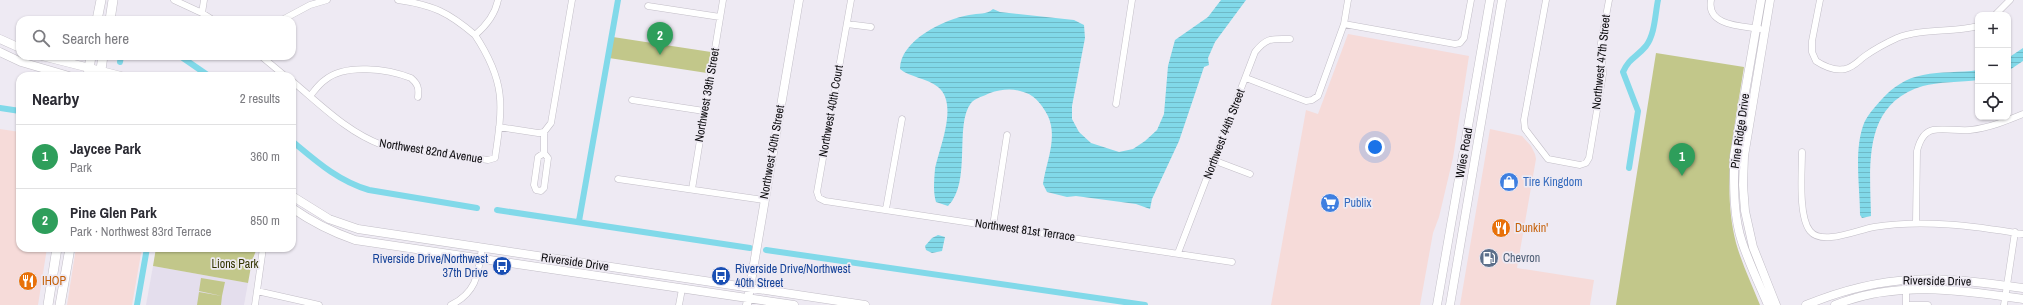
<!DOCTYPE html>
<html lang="en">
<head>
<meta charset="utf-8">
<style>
	:root { --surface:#fff; --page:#f2f2f3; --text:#2b2b33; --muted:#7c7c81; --line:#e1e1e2; --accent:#111827 }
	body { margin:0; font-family:"Archivo Narrow",sans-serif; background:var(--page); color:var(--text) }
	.controls { position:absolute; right:12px; top:12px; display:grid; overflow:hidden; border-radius:8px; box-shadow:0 1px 3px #0004 }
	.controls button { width:36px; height:36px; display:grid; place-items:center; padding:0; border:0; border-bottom:1px solid var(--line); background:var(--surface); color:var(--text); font:20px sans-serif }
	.you { position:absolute; left:1375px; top:147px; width:14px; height:14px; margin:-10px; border:3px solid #fff; border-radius:50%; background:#1a73e8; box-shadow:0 0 0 6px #1a73e833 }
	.badge { display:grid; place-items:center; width:26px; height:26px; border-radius:50%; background:var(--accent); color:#fff; font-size:13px; font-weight:700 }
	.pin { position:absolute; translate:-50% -33px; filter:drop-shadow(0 1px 2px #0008) }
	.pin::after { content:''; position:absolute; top:21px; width:14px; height:12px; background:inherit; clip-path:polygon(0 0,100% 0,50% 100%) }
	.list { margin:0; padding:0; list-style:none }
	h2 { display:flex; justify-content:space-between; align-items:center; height:52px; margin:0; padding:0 16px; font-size:17px }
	h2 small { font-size:13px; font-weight:400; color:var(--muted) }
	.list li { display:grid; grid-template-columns:26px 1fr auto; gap:12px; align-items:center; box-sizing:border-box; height:64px; padding:0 16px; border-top:1px solid var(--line) }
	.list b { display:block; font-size:15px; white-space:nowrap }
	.list p { margin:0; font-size:13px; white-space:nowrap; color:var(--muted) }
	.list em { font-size:13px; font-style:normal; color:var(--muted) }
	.icon { flex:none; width:22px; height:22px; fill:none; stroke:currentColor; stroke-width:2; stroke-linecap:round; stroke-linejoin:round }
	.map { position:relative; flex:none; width:2023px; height:305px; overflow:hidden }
	.search { position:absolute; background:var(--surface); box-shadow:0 1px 3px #0004; left:16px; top:16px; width:280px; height:44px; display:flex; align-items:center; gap:10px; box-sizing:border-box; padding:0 14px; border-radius:12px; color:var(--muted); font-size:15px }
	.panel { position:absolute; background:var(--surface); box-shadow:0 1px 3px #0004; left:16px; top:72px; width:280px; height:180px; border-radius:12px }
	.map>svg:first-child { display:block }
</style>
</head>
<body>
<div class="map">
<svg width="2023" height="305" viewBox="0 0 2023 305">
	<defs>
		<pattern id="water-rules" width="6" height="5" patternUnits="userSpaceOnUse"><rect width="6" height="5" fill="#81d9e9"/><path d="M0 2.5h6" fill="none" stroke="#6eb9c7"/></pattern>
	</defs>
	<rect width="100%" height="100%" fill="#eeeaf3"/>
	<path fill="#f6dbd9" d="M1348 34 1469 56 1453 158 1439 217 1433 233 1420 305H1271L1306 110 1318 114Z
		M0 129 20 132V248H47L38 305H0Z
		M1490 129 1522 136 1531 146 1535 154 1536 159 1517 268 1594 280 1590 305H1460Z
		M76 248H142L132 305H67Z"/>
	<path fill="#e4deed" d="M153 266 248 283 244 305H146Z"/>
	<path fill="#c2c78a" d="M613 37 711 52 707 73 609 58Z
		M1656 53 1744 67C1735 126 1721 183 1736 243 1742 264 1752 285 1760 305H1616Z
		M156 248H257L252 261 248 283 153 266Z
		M201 278 225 282 222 296 199 291Z
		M199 292 222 296 221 305H197Z"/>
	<path fill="url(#water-rules)" d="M1221 0H1246L1215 42 1208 58 1209 65 1204 67 1179 141 1152 199 1150 209 1136 204 1076 196 1067 197 1047 192 1043 184C1046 162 1058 138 1048 116 1041 103 1034 94 1020 91 1010 88 999 90 990 93 984 96 975 98 971 103 954 125 972 182 948 206L936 202C933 192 934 180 935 169 939 148 959 104 938 87 927 78 909 77 900 69 900 40 945 19 969 15 979 13 986 15 993 9L1000 12 1074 20 1084 25 1085 38 1072 106V119L1079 132 1091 143 1119 152 1133 149 1145 141 1157 130 1164 114 1168 66 1175 40 1208 17Z
		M2023 48V61L2008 71V58Z
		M1978 70V80C1963 82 1937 82 1923 86 1862 104 1870 165 1871 216L1862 218 1860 215C1860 188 1854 152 1863 126 1866 116 1875 107 1882 99 1893 87 1906 78 1923 75 1941 71 1960 73 1978 70Z
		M938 235 945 237 942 251 932 253 926 250 925 246 932 238Z"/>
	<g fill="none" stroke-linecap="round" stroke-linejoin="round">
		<path stroke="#81d9e9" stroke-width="6" d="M180 56 209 76
			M120 62 121 56
			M0 108 20 111
			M292 141C316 161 338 181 369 190L477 208
			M1629 168 1638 111 1623 72C1629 58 1637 57 1646 46 1655 34 1655 15 1658 0
			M497 210 750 248
			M579 221 618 0
			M766 250 1145 305
			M137 305 147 248"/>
		<g stroke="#c2bec7" stroke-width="7">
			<path id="street" d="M174 0 202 13 213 20
				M398 0C433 5 448 12 475 35
				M851 0 817 192 819 198 825 201 1232 262
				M1546 0 1524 120 1525 129 1548 159 1580 165 1586 163 1589 158 1603 74 1601 43 1609 0
				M1711 0C1706 26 1742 26 1760 29
				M1820 0 1812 41V52L1816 61C1825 67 1834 71 1845 69 1854 67 1858 61 1865 56 1875 49 1886 43 1897 38 1923 28 1952 33 1978 26
				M648 6 720 17
				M202 13 204 0
				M1995 15 2010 0
				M282 20 310 5 327 0
				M847 24 871 27
				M1344 24 1455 44 1460 43 1464 38 1471 0
				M261 56 285 76
				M1246 78 1306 101 1312 100 1318 96 1344 24 1348 0
				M292 81C321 105 347 132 382 145L488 160 495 158C503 105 506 82 475 35 487 25 495 15 498 0
				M310 96C315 90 319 84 325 80 345 63 388 69 411 78 418 84 419 88 418 97
				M632 100 704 111
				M1116 104 1132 0
				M499 127 538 133 544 132 551 123 572 0
				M1802 152C1802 171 1798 216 1810 231 1822 246 1857 230 1874 227 1923 219 1974 226 2023 234
				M544 153 538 157 534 185 536 190 541 191 544 188 548 158 544 153V132
				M1213 160 1250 174
				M618 179 764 200
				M692 189 723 0
				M886 209 902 119
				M1916 223 1917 151C1919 143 1923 132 1933 130 1944 128 1958 131 1970 130 1989 128 2006 121 2023 114
				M993 226 1007 135
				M1178 253 1255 52C1267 37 1272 39 1290 39
				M1906 290V305
				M257 291 319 305
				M255 305 263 248
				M451 305C477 292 478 274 482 248
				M679 305 682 289
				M1908 305H1928
				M2004 305 2015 232"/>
		</g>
		<g stroke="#c2bec7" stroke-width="9">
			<path id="secondary" d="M1761 0 1734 156C1734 185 1733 215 1742 242 1749 263 1759 284 1768 305
				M1770 0 1744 156 1743 185 1745 211 1753 247 1776 305
				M0 39 20 48
				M0 52 21 62 69 76
				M42 56 121 76
				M292 196 329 219 358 229 865 305
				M292 208C312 222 332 232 355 240L794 305
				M747 305 799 0
				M1437 305 1490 0
				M1450 305 1502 0
				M1806 305C1886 272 1940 276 2023 288
				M1835 305C1896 280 1961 290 2023 299"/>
		</g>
		<g stroke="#c2bec7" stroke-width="10">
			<path id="primary" d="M97 20 101 0
				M110 20 113 0
				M88 76 91 56
				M100 76 103 56
				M48 305 57 248
				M60 305 70 248"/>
		</g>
		<use href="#street" stroke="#fff" stroke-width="6"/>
		<use href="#secondary" stroke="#fff" stroke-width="8"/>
		<use href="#primary" stroke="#fff" stroke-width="9"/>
	</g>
	<defs>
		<g id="shop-disc" transform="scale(1)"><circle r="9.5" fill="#3f7fe0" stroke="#eeeaf3"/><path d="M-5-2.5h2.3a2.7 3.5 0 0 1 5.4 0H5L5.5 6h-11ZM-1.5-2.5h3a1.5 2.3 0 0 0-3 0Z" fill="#fff"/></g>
		<g id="supermarket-disc" transform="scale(1)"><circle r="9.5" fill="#3f7fe0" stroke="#eeeaf3"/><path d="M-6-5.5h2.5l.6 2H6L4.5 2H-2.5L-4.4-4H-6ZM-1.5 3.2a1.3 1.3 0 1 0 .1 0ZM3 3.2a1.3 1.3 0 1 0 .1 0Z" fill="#fff"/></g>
		<g id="restaurant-disc" transform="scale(1)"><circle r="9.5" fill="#e8710a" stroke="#eeeaf3"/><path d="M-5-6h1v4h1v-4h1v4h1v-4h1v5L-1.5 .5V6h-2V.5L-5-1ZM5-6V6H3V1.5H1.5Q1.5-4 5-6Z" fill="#fff"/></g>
		<g id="fuel-disc" transform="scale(1)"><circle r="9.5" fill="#5c6f8a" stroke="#eeeaf3"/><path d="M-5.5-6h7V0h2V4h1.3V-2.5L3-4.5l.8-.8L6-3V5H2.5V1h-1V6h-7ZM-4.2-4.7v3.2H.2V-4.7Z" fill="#fff"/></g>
		<g id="bus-disc" transform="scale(1)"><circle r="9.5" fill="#1a4fb4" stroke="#eeeaf3"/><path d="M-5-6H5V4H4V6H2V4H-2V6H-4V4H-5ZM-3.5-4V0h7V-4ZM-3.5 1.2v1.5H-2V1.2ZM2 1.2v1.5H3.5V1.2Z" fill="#fff"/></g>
	</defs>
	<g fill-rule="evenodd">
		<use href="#shop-disc" x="1509" y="182"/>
		<use href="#supermarket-disc" x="1330" y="203"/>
		<use href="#restaurant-disc" x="1501" y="228"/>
		<use href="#fuel-disc" x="1489" y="258"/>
		<use href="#bus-disc" x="502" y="266"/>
		<use href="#bus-disc" x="721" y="276"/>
		<use href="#restaurant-disc" x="28" y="281"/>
	</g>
	<g text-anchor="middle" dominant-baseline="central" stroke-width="3.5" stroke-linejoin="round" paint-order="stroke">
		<g font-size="12" fill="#0d0c0f" stroke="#eeeaf3">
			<text transform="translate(1601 62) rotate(-84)">Northwest 47th Street</text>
			<text transform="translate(707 95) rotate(-80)">Northwest 39th Street</text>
			<text transform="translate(831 111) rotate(-80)">Northwest 40th Court</text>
			<text transform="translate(1740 131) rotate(-82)">Pine Ridge Drive</text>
			<text transform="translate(1224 134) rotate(-69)">Northwest 44th Street</text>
			<text transform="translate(431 151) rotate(9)">Northwest 82nd Avenue</text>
			<text transform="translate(772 152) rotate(-80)">Northwest 40th Street</text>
			<text transform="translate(1464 153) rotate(-80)">Wiles Road</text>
			<text transform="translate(1025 230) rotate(8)">Northwest 81st Terrace</text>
			<text transform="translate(575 262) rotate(8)">Riverside Drive</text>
			<text transform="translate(1937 281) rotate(1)">Riverside Drive</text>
		</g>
		<g font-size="12" fill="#366cbe" stroke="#eeeaf3" text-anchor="start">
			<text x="1523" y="182">Tire Kingdom</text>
			<text x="1344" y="203">Publix</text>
		</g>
		<g font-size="12" fill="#c56008" stroke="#eeeaf3" text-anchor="start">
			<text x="1515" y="228">Dunkin'</text>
			<text x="42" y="281">IHOP</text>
		</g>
		<g font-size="12" fill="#4e5e75" stroke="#eeeaf3" text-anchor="start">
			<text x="1503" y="258">Chevron</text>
		</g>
		<g font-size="12" fill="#164399" stroke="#eeeaf3" text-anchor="end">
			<text x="488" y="259">Riverside Drive/Northwest<tspan x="488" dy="14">37th Drive</tspan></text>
			<text x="735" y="269" text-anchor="start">Riverside Drive/Northwest<tspan x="735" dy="14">40th Street</tspan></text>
		</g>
		<g font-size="12" fill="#333400" stroke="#eeeaf3">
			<text x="235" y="264">Lions Park</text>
		</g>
	</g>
</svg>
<div class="controls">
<button>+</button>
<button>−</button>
<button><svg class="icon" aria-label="locate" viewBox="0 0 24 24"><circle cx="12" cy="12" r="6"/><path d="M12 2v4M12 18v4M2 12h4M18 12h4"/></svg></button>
</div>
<div class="you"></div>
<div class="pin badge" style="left:1682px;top:176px;background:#2e9e5b">1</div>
<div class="pin badge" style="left:660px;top:55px;background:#2e9e5b">2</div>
<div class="search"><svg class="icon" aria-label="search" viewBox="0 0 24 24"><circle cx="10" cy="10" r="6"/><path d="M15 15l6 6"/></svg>Search here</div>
<section class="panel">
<h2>Nearby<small>2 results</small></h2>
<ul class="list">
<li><span class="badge" style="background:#2e9e5b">1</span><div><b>Jaycee Park</b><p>Park</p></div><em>360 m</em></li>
<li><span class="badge" style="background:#2e9e5b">2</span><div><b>Pine Glen Park</b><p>Park · Northwest 83rd Terrace</p></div><em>850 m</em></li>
</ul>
</section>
</div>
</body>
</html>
